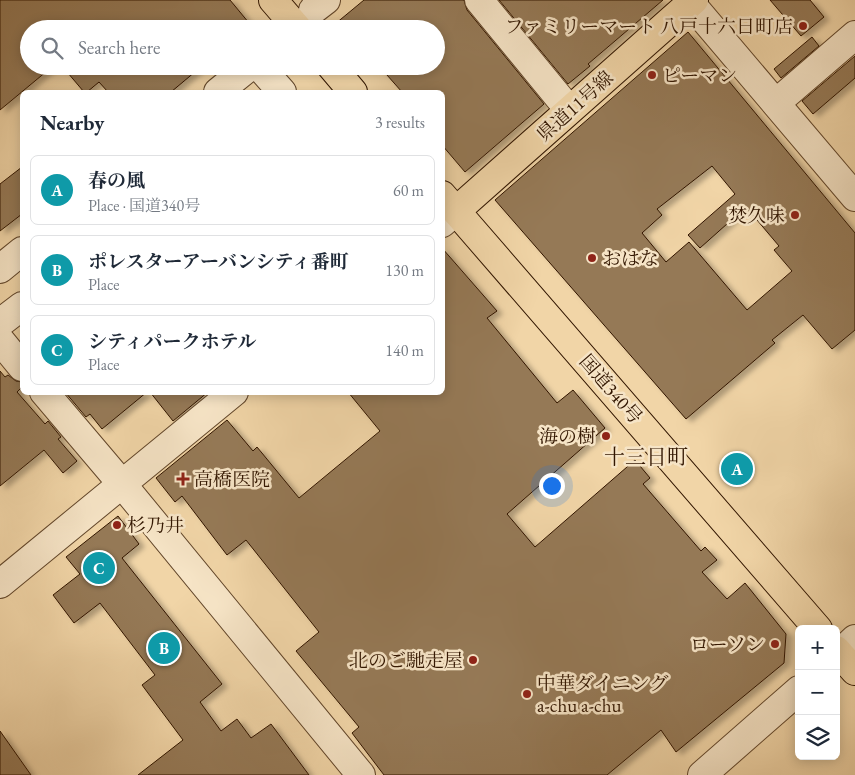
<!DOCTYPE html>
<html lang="en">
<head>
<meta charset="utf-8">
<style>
	:root { --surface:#fff; --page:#f2f2f3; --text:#1f2937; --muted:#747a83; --line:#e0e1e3; --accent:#d93025 }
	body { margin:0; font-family:"EB Garamond","Noto Serif JP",serif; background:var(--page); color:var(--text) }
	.controls { position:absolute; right:15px; bottom:15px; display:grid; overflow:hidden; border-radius:8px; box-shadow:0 2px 12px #0003 }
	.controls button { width:45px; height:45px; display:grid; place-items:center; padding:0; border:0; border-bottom:1px solid var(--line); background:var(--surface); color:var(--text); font:25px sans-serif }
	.you { position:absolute; left:551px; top:485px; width:18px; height:18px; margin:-12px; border:4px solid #fff; border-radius:50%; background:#1a73e8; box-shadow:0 0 0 8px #1a73e833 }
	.badge { display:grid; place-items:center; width:32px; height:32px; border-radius:50%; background:var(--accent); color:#fff; font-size:16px; font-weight:700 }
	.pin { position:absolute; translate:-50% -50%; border:2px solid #fff; box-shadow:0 1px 5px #0006 }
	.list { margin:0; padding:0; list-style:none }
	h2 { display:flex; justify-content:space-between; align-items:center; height:65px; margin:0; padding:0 20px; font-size:21px }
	h2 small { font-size:16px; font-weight:400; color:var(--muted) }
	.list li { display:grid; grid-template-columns:32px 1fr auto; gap:15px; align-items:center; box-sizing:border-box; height:70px; margin:0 10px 10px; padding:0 10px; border:1px solid var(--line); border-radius:8px }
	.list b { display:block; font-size:19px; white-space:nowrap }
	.list p { margin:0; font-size:16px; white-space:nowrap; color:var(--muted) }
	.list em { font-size:16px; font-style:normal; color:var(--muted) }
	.icon { flex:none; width:28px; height:28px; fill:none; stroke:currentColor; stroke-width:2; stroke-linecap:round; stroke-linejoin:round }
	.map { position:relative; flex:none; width:855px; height:775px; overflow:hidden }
	.search { position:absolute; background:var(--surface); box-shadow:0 2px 12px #0003; left:20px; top:20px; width:425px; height:55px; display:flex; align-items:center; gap:12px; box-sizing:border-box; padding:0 18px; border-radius:28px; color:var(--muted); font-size:19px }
	.panel { position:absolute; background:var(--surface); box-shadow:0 2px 12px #0003; left:20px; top:90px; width:425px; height:305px; border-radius:8px }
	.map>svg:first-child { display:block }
</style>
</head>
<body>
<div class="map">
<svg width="855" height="775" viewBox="0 0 855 775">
	<defs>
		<filter id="shadow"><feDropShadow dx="5.5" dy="3" stdDeviation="2.5" flood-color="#0004"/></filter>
	</defs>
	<rect width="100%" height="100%" fill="#f1d5a7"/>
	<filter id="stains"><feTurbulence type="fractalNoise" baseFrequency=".004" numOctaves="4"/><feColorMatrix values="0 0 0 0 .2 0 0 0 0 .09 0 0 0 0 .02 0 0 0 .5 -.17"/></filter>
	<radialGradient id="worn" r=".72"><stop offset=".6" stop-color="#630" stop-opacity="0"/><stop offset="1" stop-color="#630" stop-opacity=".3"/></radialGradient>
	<path fill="#957957" stroke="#321601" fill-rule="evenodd" filter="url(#shadow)" d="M0 0H230L254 29H29V66H53L0 110Z
		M364 0H464L467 10 544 104 465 172 442 145V92H402L379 66H436V29H329Z
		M499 0H663L588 64 590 66 568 84Z
		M770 0H810L824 17 801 36Z
		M688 32 855 233V330L832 349 803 315 772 340 775 343 686 419 495 200ZM712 166 735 194 688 235 700 248 746 207 779 246 774 250 792 271 747 310 689 242 666 262 642 233 662 215 657 209Z
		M812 37 819 46 781 78 774 69Z
		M855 56V78L813 114 802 101Z
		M62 66H202L171 92H108L99 82 87 92H84Z
		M22 167V214L0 231V184Z
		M442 248 497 311 487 318 557 403 573 390 605 428 507 514 535 547 635 460 650 478 643 484 701 551 705 547 717 560 702 572 727 599 745 583 786 634 784 663 676 752 661 730 607 775H384L352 733 359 727 296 651 319 632 246 540 227 555 182 496 175 502 156 478 227 420 253 451 257 447 299 498 380 431 348 392H442Z
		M0 371 5 377 8 375 16 381 22 382V387L17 392 45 424 48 421 61 437 58 439 77 461 63 473 44 450 0 486Z
		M65 392H147L102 429 90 414 86 417Z
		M150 392H208L173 421Z
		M118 516 139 544 122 558 222 684 200 702 221 731 237 719 251 738 271 724 309 775H138L183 740 142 685 155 675 100 603 74 623 53 595 80 574 66 557Z
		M0 731 31 775H0Z"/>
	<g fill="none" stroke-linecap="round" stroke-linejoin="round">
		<g stroke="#62462a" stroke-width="30">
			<path id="minor" d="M479 0 561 100
				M688 0 855 197
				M313 10 326 0
				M259 66 282 92
				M218 92 250 66
				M776 103 855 35
				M442 223 456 211
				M0 269 22 251
				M0 323 22 306
				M0 340 22 367
				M44 392 122 484 361 775
				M0 584 234 392
				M836 657 855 639
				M702 775 799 690"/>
		</g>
		<g stroke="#321601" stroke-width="30">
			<path id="major" d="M456 211 694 0"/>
		</g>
		<g stroke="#321601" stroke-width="30">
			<path id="highway" d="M273 0 298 29
				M331 66 353 92
				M442 195 818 629
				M836 650 855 671"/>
		</g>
		<use href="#minor" stroke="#f6e4c6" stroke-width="28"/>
		<use href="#major" stroke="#f1d5a7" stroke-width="28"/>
		<use href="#highway" stroke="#f1d5a7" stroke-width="28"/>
	</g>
	<g fill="#8f2418" stroke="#f6e4c6" stroke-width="2">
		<circle cx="803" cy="26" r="5"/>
		<circle cx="652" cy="75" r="5"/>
		<circle cx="795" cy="215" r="5"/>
		<circle cx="592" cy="258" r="5"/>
		<circle cx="606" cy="436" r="5"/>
		<path d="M180.5 471.5h5v5h5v5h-5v5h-5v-5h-5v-5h5z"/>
		<circle cx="117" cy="525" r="5"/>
		<circle cx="775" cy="644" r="5"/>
		<circle cx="473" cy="660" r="5"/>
		<circle cx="527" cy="694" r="5"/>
	</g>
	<g text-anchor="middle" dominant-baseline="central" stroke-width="5" stroke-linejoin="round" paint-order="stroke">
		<g font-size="19" fill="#321601" stroke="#f6e4c6" text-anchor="end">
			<text x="793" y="26">ファミリーマート 八戸十六日町店</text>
			<text x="662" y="75" text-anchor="start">ピーマン</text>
			<text x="785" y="215">焚久味</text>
			<text x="602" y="258" text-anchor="start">おはな</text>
			<text x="596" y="436">海の樹</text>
			<text x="194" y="479" text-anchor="start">高橋医院</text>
			<text x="127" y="525" text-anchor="start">杉乃井</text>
			<text x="765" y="644">ローソン</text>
			<text x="463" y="660">北のご馳走屋</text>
			<text x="537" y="683" text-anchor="start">中華ダイニング<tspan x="537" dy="22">a-chu a-chu</tspan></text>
		</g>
		<g font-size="19" fill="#321601" stroke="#f6e4c6">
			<text transform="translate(575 106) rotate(-42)">県道11号線</text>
			<text transform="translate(611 389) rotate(49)">国道340号</text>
		</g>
		<g font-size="21" fill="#321601" stroke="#f6e4c6">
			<text x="646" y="456">十三日町</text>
		</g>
	</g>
	<rect width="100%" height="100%" filter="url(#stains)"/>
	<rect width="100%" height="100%" fill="url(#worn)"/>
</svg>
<div class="controls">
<button>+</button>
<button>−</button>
<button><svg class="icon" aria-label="layers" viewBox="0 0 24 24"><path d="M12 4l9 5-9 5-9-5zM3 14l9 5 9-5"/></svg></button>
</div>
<div class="you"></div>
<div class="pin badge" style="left:737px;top:469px;background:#0f9aa8">A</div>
<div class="pin badge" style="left:164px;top:648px;background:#0f9aa8">B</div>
<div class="pin badge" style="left:99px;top:568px;background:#0f9aa8">C</div>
<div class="search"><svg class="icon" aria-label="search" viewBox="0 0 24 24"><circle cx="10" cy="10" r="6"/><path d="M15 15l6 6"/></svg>Search here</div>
<section class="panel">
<h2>Nearby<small>3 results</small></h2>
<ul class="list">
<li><span class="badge" style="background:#0f9aa8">A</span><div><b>春の風</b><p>Place · 国道340号</p></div><em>60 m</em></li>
<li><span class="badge" style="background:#0f9aa8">B</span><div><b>ポレスターアーバンシティ番町</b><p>Place</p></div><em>130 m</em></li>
<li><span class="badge" style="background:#0f9aa8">C</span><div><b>シティパークホテル</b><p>Place</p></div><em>140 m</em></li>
</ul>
</section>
</div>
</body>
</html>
